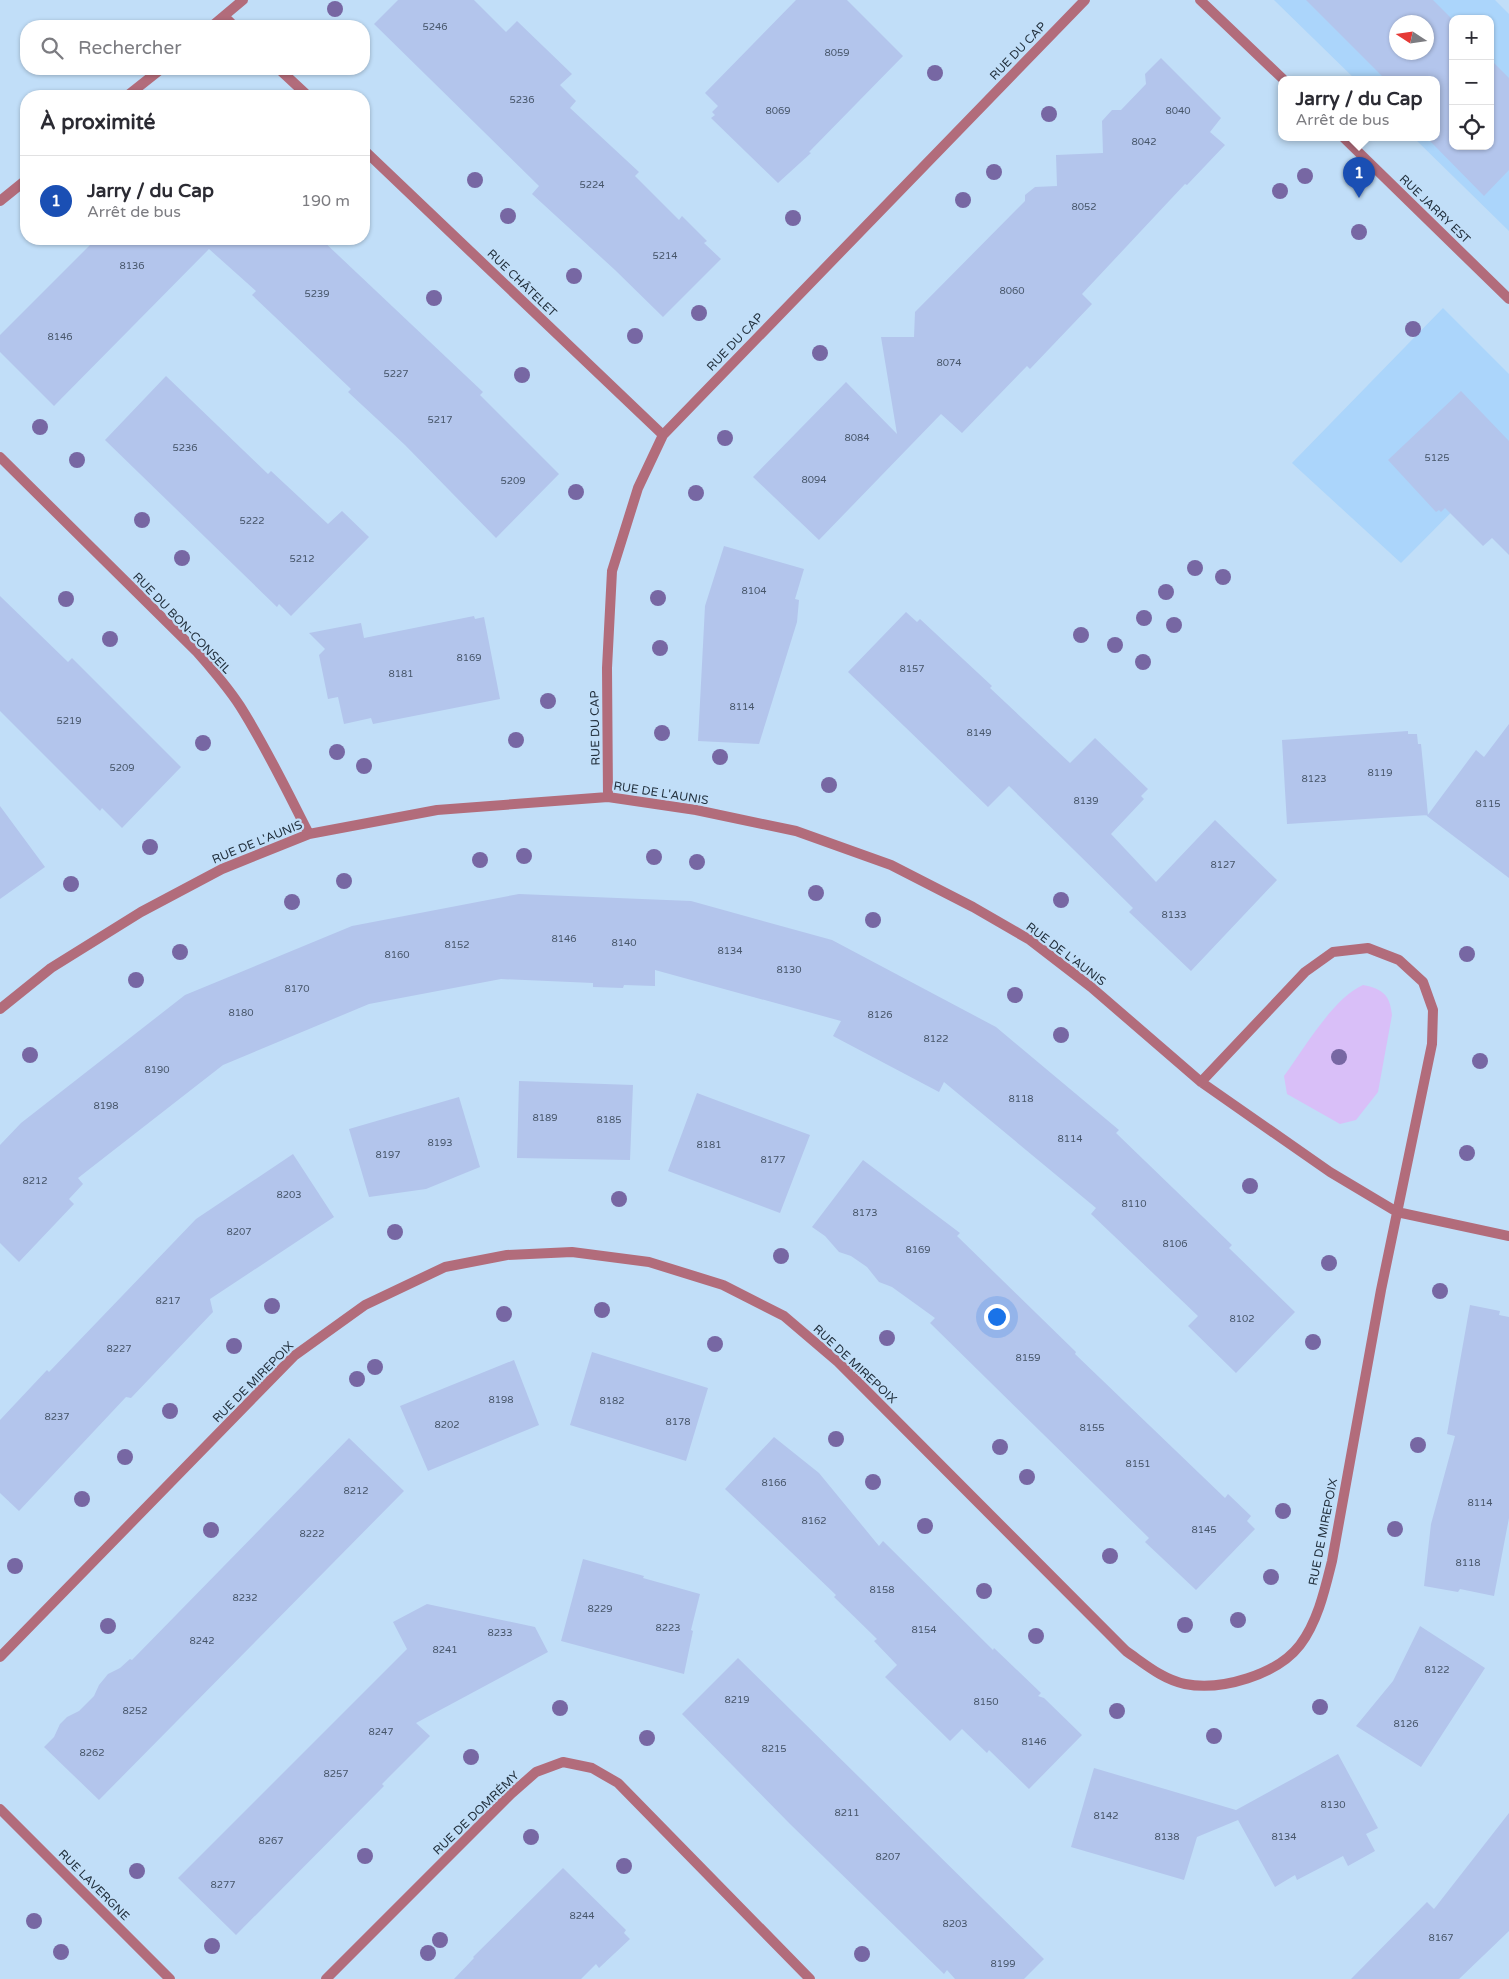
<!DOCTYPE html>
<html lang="fr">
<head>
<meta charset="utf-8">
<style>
	:root { --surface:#fff; --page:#f2f2f3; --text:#2b2b33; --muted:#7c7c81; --line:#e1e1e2; --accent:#965e19 }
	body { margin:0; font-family:"Varela Round",sans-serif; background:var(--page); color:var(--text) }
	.controls { position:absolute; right:15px; top:15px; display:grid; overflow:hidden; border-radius:10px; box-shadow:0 1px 4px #0004 }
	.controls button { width:45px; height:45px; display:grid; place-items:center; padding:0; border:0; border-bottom:1px solid var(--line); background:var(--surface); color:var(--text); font:25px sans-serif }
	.compass { position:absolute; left:1389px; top:15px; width:45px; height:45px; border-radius:50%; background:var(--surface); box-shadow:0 1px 4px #0004; rotate:282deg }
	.you { position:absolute; left:996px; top:1316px; width:18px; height:18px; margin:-12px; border:4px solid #fff; border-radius:50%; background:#1a73e8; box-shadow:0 0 0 8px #1a73e833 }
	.badge { display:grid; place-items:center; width:32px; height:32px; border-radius:50%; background:var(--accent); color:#fff; font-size:16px; font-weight:700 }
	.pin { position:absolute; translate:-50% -41px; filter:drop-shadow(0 1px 2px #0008) }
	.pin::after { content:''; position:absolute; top:26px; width:18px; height:15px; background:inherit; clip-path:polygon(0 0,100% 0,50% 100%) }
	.popup { position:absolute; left:1278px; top:76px; width:162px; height:65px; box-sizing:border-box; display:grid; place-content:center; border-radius:10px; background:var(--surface); filter:drop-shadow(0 1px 4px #0005); font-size:16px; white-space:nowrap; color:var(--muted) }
	.popup b { font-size:19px; color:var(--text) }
	.popup::after { content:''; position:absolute; left:50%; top:100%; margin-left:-10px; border:10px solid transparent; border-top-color:var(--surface) }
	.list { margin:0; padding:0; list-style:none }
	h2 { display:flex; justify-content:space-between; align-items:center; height:65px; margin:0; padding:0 20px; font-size:21px }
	h2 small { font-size:16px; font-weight:400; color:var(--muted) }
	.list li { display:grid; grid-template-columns:32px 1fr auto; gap:15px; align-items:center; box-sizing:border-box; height:90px; padding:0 20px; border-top:1px solid var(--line) }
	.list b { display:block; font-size:19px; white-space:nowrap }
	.list p { margin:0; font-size:16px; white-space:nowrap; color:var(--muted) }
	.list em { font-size:16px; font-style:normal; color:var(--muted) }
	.icon { flex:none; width:28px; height:28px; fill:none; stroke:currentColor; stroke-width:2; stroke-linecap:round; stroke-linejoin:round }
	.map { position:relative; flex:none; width:1509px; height:1979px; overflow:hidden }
	.search { position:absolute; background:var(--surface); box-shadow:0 1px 4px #0004; left:20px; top:20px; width:350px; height:55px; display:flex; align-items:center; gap:12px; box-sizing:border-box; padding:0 18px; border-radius:20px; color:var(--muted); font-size:19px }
	.panel { position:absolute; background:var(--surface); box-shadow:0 1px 4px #0004; left:20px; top:90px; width:350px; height:155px; border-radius:20px }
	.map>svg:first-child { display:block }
</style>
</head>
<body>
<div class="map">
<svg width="1509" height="1979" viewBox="0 0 1509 1979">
	<rect width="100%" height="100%" fill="#c1def8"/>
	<path fill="#abd5fb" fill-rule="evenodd" d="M1274 0H1495L1509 14V231L1413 137H1436V79H1355ZM1453 19H1490V146H1453ZM1396 22H1426V52H1396Z
		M1443 308 1509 374V454L1401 563 1292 463Z"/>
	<path fill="#d9bff8" d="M1363 985C1383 989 1390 995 1392 1015L1378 1092 1356 1120 1340 1124 1287 1094 1284 1076C1304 1049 1333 998 1363 985Z"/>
	<path fill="#b3c5ec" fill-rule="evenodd" d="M398 0H474L506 32 517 21 572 74 560 85 576 101 570 108 639 172 635 176 679 220 682 216 707 241 704 243 721 259 663 317 615 270 532 194 539 186 374 24Z
		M796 0H847L903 56 809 152 811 153 778 183 711 118 715 115 712 112 718 106 705 93Z
		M1306 0H1433L1453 20V146H1490V59L1509 78V170L1484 196 1429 140 1432 137H1436V79H1385ZM1396 22H1426V52H1396Z
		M1161 58 1221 118 1210 132 1225 145 1187 185 1185 184 1082 294 1092 304 1030 369 1027 366 962 433 941 414 819 540 753 477 846 382 897 434 881 337H914L915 312 1025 201V195L1035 187 1057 186 1056 155 1103 153 1102 121 1112 110H1121L1146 84 1145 74Z
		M96 239H321L483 392 480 395 559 474 496 538 405 445 348 392 351 389 252 295 256 291 209 249 54 406 0 352V335Z
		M166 376 268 474 271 471 328 524 342 511 369 537 291 616 279 604 277 607 105 440Z
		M1461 391 1509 441V555L1492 538 1483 546 1445 508 1441 512 1439 510 1436 512 1388 460Z
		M724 546 804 569 795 599 799 600 797 622 759 744 698 741 705 606Z
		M0 596 68 662 72 658 181 767 122 828 102 808 100 811 0 711Z
		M906 612 917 622 920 619 992 686 990 688 1070 763 1095 738 1148 789 1141 796 1144 799 1111 834 1156 882 1215 820 1277 880 1191 971 1129 912 1133 908 1009 786 988 807 848 672Z
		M474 616 475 619 484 617 500 699 373 724 371 718 344 724 338 697 328 699 319 655 325 649 309 633 361 623 364 638Z
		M1509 724V878L1427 816 1476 750 1484 757Z
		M1408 731V734H1417L1418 744H1421L1428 815 1287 824 1282 740Z
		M0 806 45 867 0 899Z
		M519 894 691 901 832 940 996 1027 1119 1130 1116 1133 1232 1245 1229 1248 1295 1312 1236 1373 1188 1326 1198 1316 1091 1214 1096 1208 944 1082 939 1092 833 1036 841 1021 655 970V986L624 985 623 988 593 987V983L501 979 369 1004 223 1065 78 1178 83 1184 69 1199 74 1204 19 1262 0 1243V1145L21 1123 185 995 352 926Z
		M519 1081 633 1085 630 1160 517 1158Z
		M697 1093 810 1135 780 1213 668 1171Z
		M459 1097 480 1167 426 1189 369 1197 349 1129Z
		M293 1154 334 1217 210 1299 213 1312 131 1398 126 1397 19 1511 0 1493V1420L47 1370 49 1372 196 1219Z
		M863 1160 960 1233 957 1236 1076 1352 1075 1354 1225 1498 1228 1494 1251 1516 1247 1521 1255 1529 1196 1590 1145 1542 1149 1538 930 1323 935 1318 892 1287 879 1282 867 1267 851 1256 839 1252 825 1236 812 1227Z
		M1470 1305 1500 1311 1499 1315 1509 1317V1518L1494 1596 1460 1589 1458 1592 1424 1586 1431 1524 1455 1436 1447 1434Z
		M592 1352 708 1388 686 1461 570 1425Z
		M514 1360 539 1425 428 1471 400 1406Z
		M774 1437 819 1473 879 1546 883 1541 993 1650 994 1648 1041 1693 1038 1696 1044 1698 1082 1735 1029 1789 989 1750 987 1753 962 1729 950 1741 885 1677 897 1665 874 1641 877 1639 834 1597 836 1595 725 1489Z
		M349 1438 404 1491 99 1800 44 1747 54 1737 60 1724 67 1717 79 1711 94 1696 99 1685 108 1674 120 1668 130 1659 132 1660Z
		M583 1559 644 1576 643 1578 700 1594 691 1630 693 1631 684 1674 561 1641Z
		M427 1604 535 1627 548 1652 416 1723 430 1736 382 1784 384 1786 236 1935 178 1878 407 1649 393 1622Z
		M1420 1626 1485 1668 1421 1767 1356 1726 1393 1681Z
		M738 1658 1044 1959 1024 1979H955L947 1970 944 1974 790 1824 682 1714Z
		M1338 1754 1378 1828 1366 1834 1375 1851 1348 1866 1343 1856 1297 1880 1295 1875 1275 1887 1238 1820 1197 1837 1184 1880 1071 1847 1094 1768 1236 1810Z
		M1509 1813V1931L1459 1979H1351L1427 1902 1434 1909Z
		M563 1868 626 1930 624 1933 630 1939 599 1968 596 1964 581 1979H454L474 1958 473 1957Z"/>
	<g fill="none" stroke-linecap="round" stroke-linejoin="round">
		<path stroke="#b26c7b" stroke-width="10" d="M224 16 234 26
			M212 26 243 0
			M279 69 308 96
			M127 96 161 69
			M364 150 663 435
			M0 201 26 180
			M0 457 197 652C212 669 227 686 240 706 266 747 287 791 309 834
			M608 797 607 668 612 571 638 488 663 435 1085 0
			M0 1009 51 968 141 912 222 869 309 834 437 810 608 797 696 810 796 831 891 865 973 907 1030 940 1091 987 1201 1082 1330 1172 1397 1212 1509 1236
			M0 1657 294 1356 365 1305 445 1267 507 1255 572 1252 649 1262 723 1285 784 1316 838 1362 1126 1651C1145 1664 1162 1679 1185 1684 1221 1691 1277 1675 1300 1645 1318 1621 1325 1589 1332 1561L1381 1290 1432 1044 1433 1010 1423 982 1399 960 1368 948 1333 952 1305 972 1201 1082
			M0 1809 170 1979
			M326 1979 511 1794 536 1772 563 1762 592 1768 618 1783 810 1979"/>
		<path stroke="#b26c7b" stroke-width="10" d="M1200 0 1283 79
			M1343 137 1509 299"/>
	</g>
	<g fill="#7767a3">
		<circle cx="335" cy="9" r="8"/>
		<circle cx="935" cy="73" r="8"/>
		<circle cx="1049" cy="114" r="8"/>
		<circle cx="994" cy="172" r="8"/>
		<circle cx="1305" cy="176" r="8"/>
		<circle cx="475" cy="180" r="8"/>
		<circle cx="1280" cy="191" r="8"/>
		<circle cx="963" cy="200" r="8"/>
		<circle cx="508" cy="216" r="8"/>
		<circle cx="793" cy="218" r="8"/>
		<circle cx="1359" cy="232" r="8"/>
		<circle cx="574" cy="276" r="8"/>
		<circle cx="434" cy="298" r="8"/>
		<circle cx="699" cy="313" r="8"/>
		<circle cx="1413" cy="329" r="8"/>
		<circle cx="635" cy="336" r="8"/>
		<circle cx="820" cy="353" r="8"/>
		<circle cx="522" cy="375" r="8"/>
		<circle cx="40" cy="427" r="8"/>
		<circle cx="725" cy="438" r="8"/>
		<circle cx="77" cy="460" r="8"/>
		<circle cx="576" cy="492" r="8"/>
		<circle cx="696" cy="493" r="8"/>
		<circle cx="142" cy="520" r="8"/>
		<circle cx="182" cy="558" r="8"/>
		<circle cx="1195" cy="568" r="8"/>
		<circle cx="1223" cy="577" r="8"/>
		<circle cx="1166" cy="592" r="8"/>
		<circle cx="658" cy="598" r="8"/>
		<circle cx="66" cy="599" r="8"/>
		<circle cx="1144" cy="618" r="8"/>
		<circle cx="1174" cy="625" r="8"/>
		<circle cx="1081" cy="635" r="8"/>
		<circle cx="110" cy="639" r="8"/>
		<circle cx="1115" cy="645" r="8"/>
		<circle cx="660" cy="648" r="8"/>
		<circle cx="1143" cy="662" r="8"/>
		<circle cx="548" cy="701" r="8"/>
		<circle cx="662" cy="733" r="8"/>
		<circle cx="516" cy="740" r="8"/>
		<circle cx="203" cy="743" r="8"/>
		<circle cx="337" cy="752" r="8"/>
		<circle cx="720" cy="757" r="8"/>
		<circle cx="364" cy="766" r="8"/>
		<circle cx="829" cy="785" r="8"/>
		<circle cx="150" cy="847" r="8"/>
		<circle cx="524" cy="856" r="8"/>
		<circle cx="654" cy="857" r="8"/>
		<circle cx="480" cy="860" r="8"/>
		<circle cx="697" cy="862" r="8"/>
		<circle cx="344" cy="881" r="8"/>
		<circle cx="71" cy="884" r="8"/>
		<circle cx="816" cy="893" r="8"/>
		<circle cx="1061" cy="900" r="8"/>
		<circle cx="292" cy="902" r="8"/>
		<circle cx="873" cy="920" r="8"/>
		<circle cx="180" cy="952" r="8"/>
		<circle cx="1467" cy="954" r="8"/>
		<circle cx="136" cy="980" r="8"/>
		<circle cx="1015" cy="995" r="8"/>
		<circle cx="1061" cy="1035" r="8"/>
		<circle cx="30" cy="1055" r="8"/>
		<circle cx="1339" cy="1057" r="8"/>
		<circle cx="1480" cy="1061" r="8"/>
		<circle cx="1467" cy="1153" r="8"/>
		<circle cx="1250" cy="1186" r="8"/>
		<circle cx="619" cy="1199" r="8"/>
		<circle cx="395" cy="1232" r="8"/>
		<circle cx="781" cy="1256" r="8"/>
		<circle cx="1329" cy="1263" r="8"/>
		<circle cx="1440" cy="1291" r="8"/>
		<circle cx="272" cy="1306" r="8"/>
		<circle cx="602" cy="1310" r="8"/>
		<circle cx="504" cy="1314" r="8"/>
		<circle cx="887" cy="1338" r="8"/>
		<circle cx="1313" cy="1342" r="8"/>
		<circle cx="715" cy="1344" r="8"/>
		<circle cx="234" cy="1346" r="8"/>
		<circle cx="375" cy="1367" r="8"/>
		<circle cx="357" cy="1379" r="8"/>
		<circle cx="170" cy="1411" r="8"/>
		<circle cx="836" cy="1439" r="8"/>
		<circle cx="1418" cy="1445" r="8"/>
		<circle cx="1000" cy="1447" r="8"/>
		<circle cx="125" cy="1457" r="8"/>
		<circle cx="1027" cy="1477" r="8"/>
		<circle cx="873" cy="1482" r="8"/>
		<circle cx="82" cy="1499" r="8"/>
		<circle cx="1283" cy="1511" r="8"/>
		<circle cx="925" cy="1526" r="8"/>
		<circle cx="1395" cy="1529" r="8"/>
		<circle cx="211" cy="1530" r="8"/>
		<circle cx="1110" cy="1556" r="8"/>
		<circle cx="15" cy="1566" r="8"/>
		<circle cx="1271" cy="1577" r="8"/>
		<circle cx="984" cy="1591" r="8"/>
		<circle cx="1238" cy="1620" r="8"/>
		<circle cx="1185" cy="1625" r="8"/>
		<circle cx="108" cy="1626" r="8"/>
		<circle cx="1036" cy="1636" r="8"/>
		<circle cx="1320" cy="1707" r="8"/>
		<circle cx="560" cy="1708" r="8"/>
		<circle cx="1117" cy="1711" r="8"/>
		<circle cx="1214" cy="1736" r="8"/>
		<circle cx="647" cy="1738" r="8"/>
		<circle cx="471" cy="1757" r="8"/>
		<circle cx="531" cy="1837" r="8"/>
		<circle cx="365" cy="1856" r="8"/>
		<circle cx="624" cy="1866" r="8"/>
		<circle cx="137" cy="1871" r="8"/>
		<circle cx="34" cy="1921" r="8"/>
		<circle cx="440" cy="1940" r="8"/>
		<circle cx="212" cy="1946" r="8"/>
		<circle cx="61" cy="1952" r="8"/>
		<circle cx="428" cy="1953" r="8"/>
		<circle cx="862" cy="1954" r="8"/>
	</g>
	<g text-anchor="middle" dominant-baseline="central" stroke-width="4.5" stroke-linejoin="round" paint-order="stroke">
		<g font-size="10" fill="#47566a">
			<text x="435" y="27">5246</text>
			<text x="837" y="53">8059</text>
			<text x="522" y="100">5236</text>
			<text x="778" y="111">8069</text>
			<text x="1178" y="111">8040</text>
			<text x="1144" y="142">8042</text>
			<text x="592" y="185">5224</text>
			<text x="1084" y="207">8052</text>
			<text x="665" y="256">5214</text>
			<text x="132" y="266">8136</text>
			<text x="1012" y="291">8060</text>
			<text x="317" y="294">5239</text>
			<text x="60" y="337">8146</text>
			<text x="949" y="363">8074</text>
			<text x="396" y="374">5227</text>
			<text x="440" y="420">5217</text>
			<text x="857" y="438">8084</text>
			<text x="185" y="448">5236</text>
			<text x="1437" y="458">5125</text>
			<text x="814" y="480">8094</text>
			<text x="513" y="481">5209</text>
			<text x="252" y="521">5222</text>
			<text x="302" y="559">5212</text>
			<text x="754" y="591">8104</text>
			<text x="469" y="658">8169</text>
			<text x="912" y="669">8157</text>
			<text x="401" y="674">8181</text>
			<text x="742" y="707">8114</text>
			<text x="69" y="721">5219</text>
			<text x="979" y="733">8149</text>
			<text x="122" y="768">5209</text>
			<text x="1380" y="773">8119</text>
			<text x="1314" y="779">8123</text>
			<text x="1086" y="801">8139</text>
			<text x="1488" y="804">8115</text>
			<text x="1223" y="865">8127</text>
			<text x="1174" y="915">8133</text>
			<text x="564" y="939">8146</text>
			<text x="624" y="943">8140</text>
			<text x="457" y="945">8152</text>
			<text x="730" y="951">8134</text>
			<text x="397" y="955">8160</text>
			<text x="789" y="970">8130</text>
			<text x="297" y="989">8170</text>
			<text x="241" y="1013">8180</text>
			<text x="880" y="1015">8126</text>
			<text x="936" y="1039">8122</text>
			<text x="157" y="1070">8190</text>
			<text x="1021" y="1099">8118</text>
			<text x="106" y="1106">8198</text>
			<text x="545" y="1118">8189</text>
			<text x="609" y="1120">8185</text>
			<text x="1070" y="1139">8114</text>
			<text x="440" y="1143">8193</text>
			<text x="709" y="1145">8181</text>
			<text x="388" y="1155">8197</text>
			<text x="773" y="1160">8177</text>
			<text x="35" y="1181">8212</text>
			<text x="289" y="1195">8203</text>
			<text x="1134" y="1204">8110</text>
			<text x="865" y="1213">8173</text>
			<text x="239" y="1232">8207</text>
			<text x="1175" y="1244">8106</text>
			<text x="918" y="1250">8169</text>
			<text x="168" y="1301">8217</text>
			<text x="1242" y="1319">8102</text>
			<text x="119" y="1349">8227</text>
			<text x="1028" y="1358">8159</text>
			<text x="501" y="1400">8198</text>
			<text x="612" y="1401">8182</text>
			<text x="57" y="1417">8237</text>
			<text x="678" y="1422">8178</text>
			<text x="447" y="1425">8202</text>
			<text x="1092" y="1428">8155</text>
			<text x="1138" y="1464">8151</text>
			<text x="774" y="1483">8166</text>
			<text x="356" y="1491">8212</text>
			<text x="1480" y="1503">8114</text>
			<text x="814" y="1521">8162</text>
			<text x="1204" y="1530">8145</text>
			<text x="312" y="1534">8222</text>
			<text x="1468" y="1563">8118</text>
			<text x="882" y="1590">8158</text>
			<text x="245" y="1598">8232</text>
			<text x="600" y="1609">8229</text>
			<text x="668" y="1628">8223</text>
			<text x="924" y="1630">8154</text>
			<text x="500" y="1633">8233</text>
			<text x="202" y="1641">8242</text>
			<text x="445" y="1650">8241</text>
			<text x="1437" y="1670">8122</text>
			<text x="737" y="1700">8219</text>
			<text x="986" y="1702">8150</text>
			<text x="135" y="1711">8252</text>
			<text x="1406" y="1724">8126</text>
			<text x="381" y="1732">8247</text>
			<text x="1034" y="1742">8146</text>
			<text x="774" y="1749">8215</text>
			<text x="92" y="1753">8262</text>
			<text x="336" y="1774">8257</text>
			<text x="1333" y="1805">8130</text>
			<text x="847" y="1813">8211</text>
			<text x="1106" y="1816">8142</text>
			<text x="1167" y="1837">8138</text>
			<text x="1284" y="1837">8134</text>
			<text x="271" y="1841">8267</text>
			<text x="888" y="1857">8207</text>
			<text x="223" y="1885">8277</text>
			<text x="582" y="1916">8244</text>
			<text x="955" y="1924">8203</text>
			<text x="1441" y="1938">8167</text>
			<text x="1003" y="1964">8199</text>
		</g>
		<g font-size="12" fill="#23313e" stroke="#c1def8">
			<text transform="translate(1018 51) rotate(-46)">RUE DU CAP</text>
			<text transform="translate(1435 209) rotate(44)">RUE JARRY EST</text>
			<text transform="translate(522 283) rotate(44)">RUE CHÂTELET</text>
			<text transform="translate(735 342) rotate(-46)">RUE DU CAP</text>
			<text transform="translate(182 623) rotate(46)">RUE DU BON-CONSEIL</text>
			<text transform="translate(595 728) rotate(-91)">RUE DU CAP</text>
			<text transform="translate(661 793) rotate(9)">RUE DE L'AUNIS</text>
			<text transform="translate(257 842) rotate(-22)">RUE DE L'AUNIS</text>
			<text transform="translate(1066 954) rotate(37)">RUE DE L'AUNIS</text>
			<text transform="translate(855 1364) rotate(43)">RUE DE MIREPOIX</text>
			<text transform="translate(253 1382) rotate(-45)">RUE DE MIREPOIX</text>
			<text transform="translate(1323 1532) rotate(-79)">RUE DE MIREPOIX</text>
			<text transform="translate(476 1813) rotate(-44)">RUE DE DOMRÉMY</text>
			<text transform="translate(94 1885) rotate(45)">RUE LAVERGNE</text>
		</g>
	</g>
</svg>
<div class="controls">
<button>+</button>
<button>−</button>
<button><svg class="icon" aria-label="locate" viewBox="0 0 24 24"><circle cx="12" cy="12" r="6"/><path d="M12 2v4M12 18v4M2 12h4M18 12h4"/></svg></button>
</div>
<svg class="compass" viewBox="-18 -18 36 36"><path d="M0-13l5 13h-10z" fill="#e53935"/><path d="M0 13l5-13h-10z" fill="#7c7c81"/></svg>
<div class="you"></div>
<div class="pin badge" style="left:1359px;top:198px;background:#1a4fb4">1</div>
<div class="popup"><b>Jarry / du Cap</b>Arrêt de bus</div>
<div class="search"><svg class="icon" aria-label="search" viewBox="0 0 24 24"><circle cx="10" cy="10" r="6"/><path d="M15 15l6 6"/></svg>Rechercher</div>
<section class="panel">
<h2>À proximité<small></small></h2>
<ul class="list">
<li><span class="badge" style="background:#1a4fb4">1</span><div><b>Jarry / du Cap</b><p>Arrêt de bus</p></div><em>190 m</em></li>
</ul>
</section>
</div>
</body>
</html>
